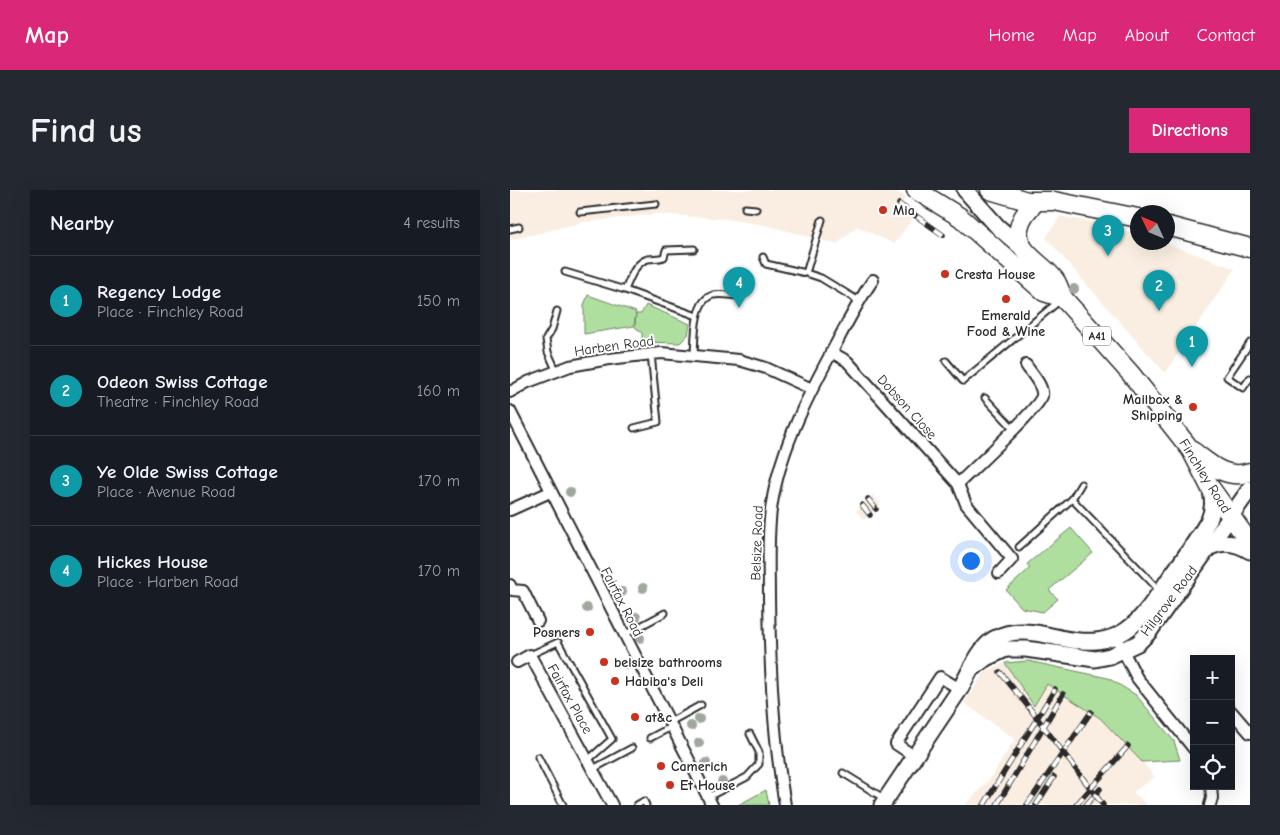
<!DOCTYPE html>
<html lang="en">
<head>
<meta charset="utf-8">
<style>
	:root { --surface:#171b24; --page:#242831; --text:#f1f3f6; --muted:#9ea1a6; --line:#363941; --accent:#db2777 }
	body { margin:0; font-family:"Comic Neue",sans-serif; background:var(--page); color:var(--text) }
	.controls { position:absolute; right:15px; bottom:15px; display:grid; overflow:hidden; border-radius:0px; box-shadow:0 5px 20px #0002 }
	.controls button { width:45px; height:45px; display:grid; place-items:center; padding:0; border:0; border-bottom:1px solid var(--line); background:var(--surface); color:var(--text); font:25px sans-serif }
	.compass { position:absolute; left:620px; top:15px; width:45px; height:45px; border-radius:50%; background:var(--surface); box-shadow:0 5px 20px #0002; rotate:314deg }
	.you { position:absolute; left:460px; top:370px; width:18px; height:18px; margin:-12px; border:4px solid #fff; border-radius:50%; background:#1a73e8; box-shadow:0 0 0 8px #1a73e833 }
	.badge { display:grid; place-items:center; width:32px; height:32px; border-radius:50%; background:var(--accent); color:#fff; font-size:16px; font-weight:700 }
	.pin { position:absolute; translate:-50% -41px; filter:drop-shadow(0 1px 2px #0008) }
	.pin::after { content:''; position:absolute; top:26px; width:18px; height:15px; background:inherit; clip-path:polygon(0 0,100% 0,50% 100%) }
	.list { margin:0; padding:0; list-style:none }
	h2 { display:flex; justify-content:space-between; align-items:center; height:65px; margin:0; padding:0 20px; font-size:21px }
	h2 small { font-size:16px; font-weight:400; color:var(--muted) }
	.list li { display:grid; grid-template-columns:32px 1fr auto; gap:15px; align-items:center; box-sizing:border-box; height:90px; padding:0 20px; border-top:1px solid var(--line) }
	.list b { display:block; font-size:19px; white-space:nowrap }
	.list p { margin:0; font-size:16px; white-space:nowrap; color:var(--muted) }
	.list em { font-size:16px; font-style:normal; color:var(--muted) }
	.icon { flex:none; width:28px; height:28px; fill:none; stroke:currentColor; stroke-width:2; stroke-linecap:round; stroke-linejoin:round }
	.map { position:relative; flex:none; width:740px; height:615px; overflow:hidden; border-radius:0px }
	header { display:flex; align-items:center; gap:30px; box-sizing:border-box; height:70px; padding:0 25px; background:var(--accent); color:#fff }
	header strong { font-size:24px }
	nav { display:flex; gap:28px; margin-inline-start:auto; font-size:18px }
	.intro { display:flex; align-items:center; justify-content:space-between; box-sizing:border-box; height:120px; padding:0 30px }
	h1 { margin:0; font-size:35px }
	.button { padding:12px 22px; border-radius:0px; background:var(--accent); color:#fff; font-size:18px; font-weight:700 }
	main { display:flex; gap:30px; padding:0 30px }
	aside { flex:1; background:var(--surface); border-radius:0px; box-shadow:0 5px 20px #0002 }
	.map>svg:first-child { display:block }
</style>
</head>
<body>
<header>
<strong>Map</strong>
<nav><a>Home</a><a>Map</a><a>About</a><a>Contact</a></nav>
</header>
<div class="intro"><h1>Find us</h1><a class="button">Directions</a></div>
<main>
<aside>
<h2>Nearby<small>4 results</small></h2>
<ul class="list">
<li><span class="badge" style="background:#0f9aa8">1</span><div><b>Regency Lodge</b><p>Place · Finchley Road</p></div><em>150 m</em></li>
<li><span class="badge" style="background:#0f9aa8">2</span><div><b>Odeon Swiss Cottage</b><p>Theatre · Finchley Road</p></div><em>160 m</em></li>
<li><span class="badge" style="background:#0f9aa8">3</span><div><b>Ye Olde Swiss Cottage</b><p>Place · Avenue Road</p></div><em>170 m</em></li>
<li><span class="badge" style="background:#0f9aa8">4</span><div><b>Hickes House</b><p>Place · Harben Road</p></div><em>170 m</em></li>
</ul>
</aside>
<div class="map">
<svg width="740" height="615" viewBox="0 0 740 615">
	<rect width="100%" height="100%" fill="#fff"/>
	<filter id="ink" filterUnits="userSpaceOnUse"><feTurbulence type="fractalNoise" baseFrequency=".02" numOctaves="2"/><feDisplacementMap in="SourceGraphic" scale="10" xChannelSelector="R" yChannelSelector="G"/><feConvolveMatrix kernelMatrix="1 2 1 2 8 2 1 2 1" color-interpolation-filters="sRGB"/></filter>
	<g filter="url(#ink)">
		<path fill="#f9eee1" d="M0 0H383L396 7 391 14 405 25 384 54 347 36 327 54 255 35 216 29 146 24 74 32 0 50Z
			M550 26 590 34 627 44 628 52 656 53 725 79 655 183 536 48Z
			M363 305 371 314 354 330 346 321Z
			M495 473 523 516 537 494 577 518 590 528 614 551 645 587 623 602 637 615H455L480 589 505 549 454 513 475 482Z"/>
		<path fill="#afdf9e" stroke="#6d8564" d="M78 105 126 122 124 136 74 144V115Z
			M136 115 180 134 178 145 170 153 132 152V143L125 137 126 124H131Z
			M561 338 583 363 539 400 548 409 533 422 512 418 496 400 520 378 517 374Z
			M518 471 598 488 626 505 664 551 670 570 632 572 590 528 537 494 524 516 495 473Z
			M256 600 259 615H228Z"/>
		<g fill="none" stroke-linecap="round" stroke-linejoin="round">
			<g stroke="#2b2b2b" stroke-width="9">
				<path id="service" d="M235 18 246 19
					M70 22 146 14
					M312 30 296 83 311 88 349 111
					M0 39 9 37
					M253 67 256 74 296 83
					M55 82 115 100 187 126
					M115 100C120 89 125 72 138 69 144 68 149 69 154 67L156 60 184 59
					M740 153 717 187 733 198 740 188
					M184 166C185 150 183 110 203 105 212 103 223 106 231 106
					M436 171 453 191 548 112
					M46 180 38 162 36 149 42 139 47 121
					M475 208 504 239
					M124 238 148 232 141 164
					M562 309 650 401
					M509 357 562 309 571 294
					M114 445 155 423
					M20 465 48 452 102 549 78 570
					M160 532 191 515
					M140 548 161 537
					M28 567 53 615
					M83 579 122 558
					M333 583 375 609
					M198 607 237 587 249 574V562L240 544
					M127 615 134 611 136 615"/>
			</g>
			<g stroke="#2b2b2b" stroke-width="14">
				<path id="minor" d="M321 162 337 171 448 294 456 314 502 369 489 383
					M0 202 18 192 60 176 99 169 151 163 229 170 256 178 302 199
					M0 221 202 615
					M448 294C461 281 529 218 532 206 534 196 521 183 516 175
					M0 320 40 302
					M0 395 2 400 13 401 28 431
					M606 447 627 488 684 559
					M7 472 20 465 102 615
					M721 521 740 543
					M404 566 386 554 430 487 450 499
					M275 615C263 547 260 477 259 407 259 377 257 343 262 313 271 256 300 202 327 152 338 131 349 110 363 90
					M700 615 702 608 701 596"/>
			</g>
			<g stroke="#2b2b2b" stroke-width="19">
				<path id="secondary" d="M455 0 488 37 512 58
					M700 357C714 350 727 353 740 361
					M466 476 476 468 496 459H516L585 469 600 466 628 453 639 442 660 412 740 299
					M372 615C398 576 424 538 450 499 459 484 469 458 484 449 505 437 528 443 550 448 611 461 628 435 659 389 673 370 687 350 699 330 704 318 703 309 700 297"/>
			</g>
			<g stroke="#2b2b2b" stroke-width="21">
				<path id="trunk" d="M406 0 450 27 534 102 553 108 621 184 681 260 700 297 740 353
					M480 0 517 11H544L628 28
					M526 12C518 19 511 27 509 38 505 63 532 72 545 90 549 95 550 102 553 108
					M658 36 740 58
					M684 262C701 275 717 290 740 282"/>
			</g>
			<use href="#service" stroke="#fff" stroke-width="5"/>
			<use href="#minor" stroke="#fff" stroke-width="10"/>
			<use href="#secondary" stroke="#fff" stroke-width="15"/>
			<use href="#trunk" stroke="#fff" stroke-width="18"/>
			<g stroke="#2b2b2b" stroke-width="5.5">
				<path id="rail" d="M389 14 433 45
					M358 309 366 319
					M352 315 360 325
					M490 482 521 520 593 615
					M474 615 545 499
					M487 615 553 504
					M517 615 581 522
					M526 615 544 587
					M566 615 618 556
					M576 615 590 599"/>
			</g>
			<use href="#rail" stroke="#fff" stroke-width="4" stroke-dasharray="11" stroke-linecap="butt"/>
		</g>
		<g fill="#a0a89e">
			<circle cx="564" cy="99" r="5"/>
			<circle cx="60" cy="302" r="5"/>
			<circle cx="133" cy="398" r="5"/>
			<circle cx="112" cy="402" r="5"/>
			<circle cx="77" cy="418" r="5"/>
			<circle cx="126" cy="427" r="5"/>
			<circle cx="130" cy="448" r="5"/>
			<circle cx="117" cy="475" r="5"/>
			<circle cx="189" cy="529" r="5"/>
			<circle cx="181" cy="536" r="5"/>
			<circle cx="189" cy="553" r="5"/>
			<circle cx="196" cy="573" r="5"/>
			<circle cx="212" cy="592" r="5"/>
		</g>
	</g>
	<g fill="#c8321e" stroke="#fff" stroke-width="2">
		<circle cx="373" cy="20" r="5"/>
		<circle cx="435" cy="84" r="5"/>
		<circle cx="496" cy="109" r="5"/>
		<circle cx="683" cy="217" r="5"/>
		<circle cx="80" cy="442" r="5"/>
		<circle cx="94" cy="472" r="5"/>
		<circle cx="105" cy="491" r="5"/>
		<circle cx="125" cy="527" r="5"/>
		<circle cx="151" cy="576" r="5"/>
		<circle cx="160" cy="595" r="5"/>
	</g>
	<g text-anchor="middle" dominant-baseline="central" stroke-width="4" stroke-linejoin="round" paint-order="stroke">
		<rect fill="#fff" stroke="#6b6b6b" stroke-width="1" x="573" y="136.5" width="28" height="19" rx="4"/>
		<g font-size="12" font-weight="bold" fill="#2b2b2b">
			<text x="587" y="146">A41</text>
		</g>
		<g font-size="14" font-weight="bold" fill="#2b2b2b" stroke="#fff" text-anchor="start">
			<text x="383" y="20">Mia</text>
			<text x="445" y="84">Cresta House</text>
			<text x="496" y="125" text-anchor="middle">Emerald<tspan x="496" dy="16">Food &amp; Wine</tspan></text>
			<text x="673" y="209" text-anchor="end">Mailbox &amp;<tspan x="673" dy="16">Shipping</tspan></text>
			<text x="70" y="442" text-anchor="end">Posners</text>
			<text x="104" y="472">belsize bathrooms</text>
			<text x="115" y="491">Habiba's Deli</text>
			<text x="135" y="527">at&amp;c</text>
			<text x="161" y="576">Camerich</text>
			<text x="170" y="595">Et House</text>
		</g>
		<g font-size="14" fill="#2b2b2b" stroke="#fff">
			<text transform="translate(104 156) rotate(-8)">Harben Road</text>
			<text transform="translate(397 217) rotate(48)">Dobson Close</text>
			<text transform="translate(695 286) rotate(58)">Finchley Road</text>
			<text transform="translate(247 353) rotate(-88)">Belsize Road</text>
			<text transform="translate(659 411) rotate(-53)">Hilgrove Road</text>
			<text transform="translate(112 412) rotate(63)">Fairfax Road</text>
			<text transform="translate(60 509) rotate(61)">Fairfax Place</text>
		</g>
	</g>
</svg>
<div class="controls">
<button>+</button>
<button>−</button>
<button><svg class="icon" aria-label="locate" viewBox="0 0 24 24"><circle cx="12" cy="12" r="6"/><path d="M12 2v4M12 18v4M2 12h4M18 12h4"/></svg></button>
</div>
<svg class="compass" viewBox="-18 -18 36 36"><path d="M0-13l5 13h-10z" fill="#e53935"/><path d="M0 13l5-13h-10z" fill="#9ea1a6"/></svg>
<div class="you"></div>
<div class="pin badge" style="left:682px;top:177px;background:#0f9aa8">1</div>
<div class="pin badge" style="left:649px;top:121px;background:#0f9aa8">2</div>
<div class="pin badge" style="left:598px;top:66px;background:#0f9aa8">3</div>
<div class="pin badge" style="left:229px;top:118px;background:#0f9aa8">4</div>
</div>
</main>
</body>
</html>
